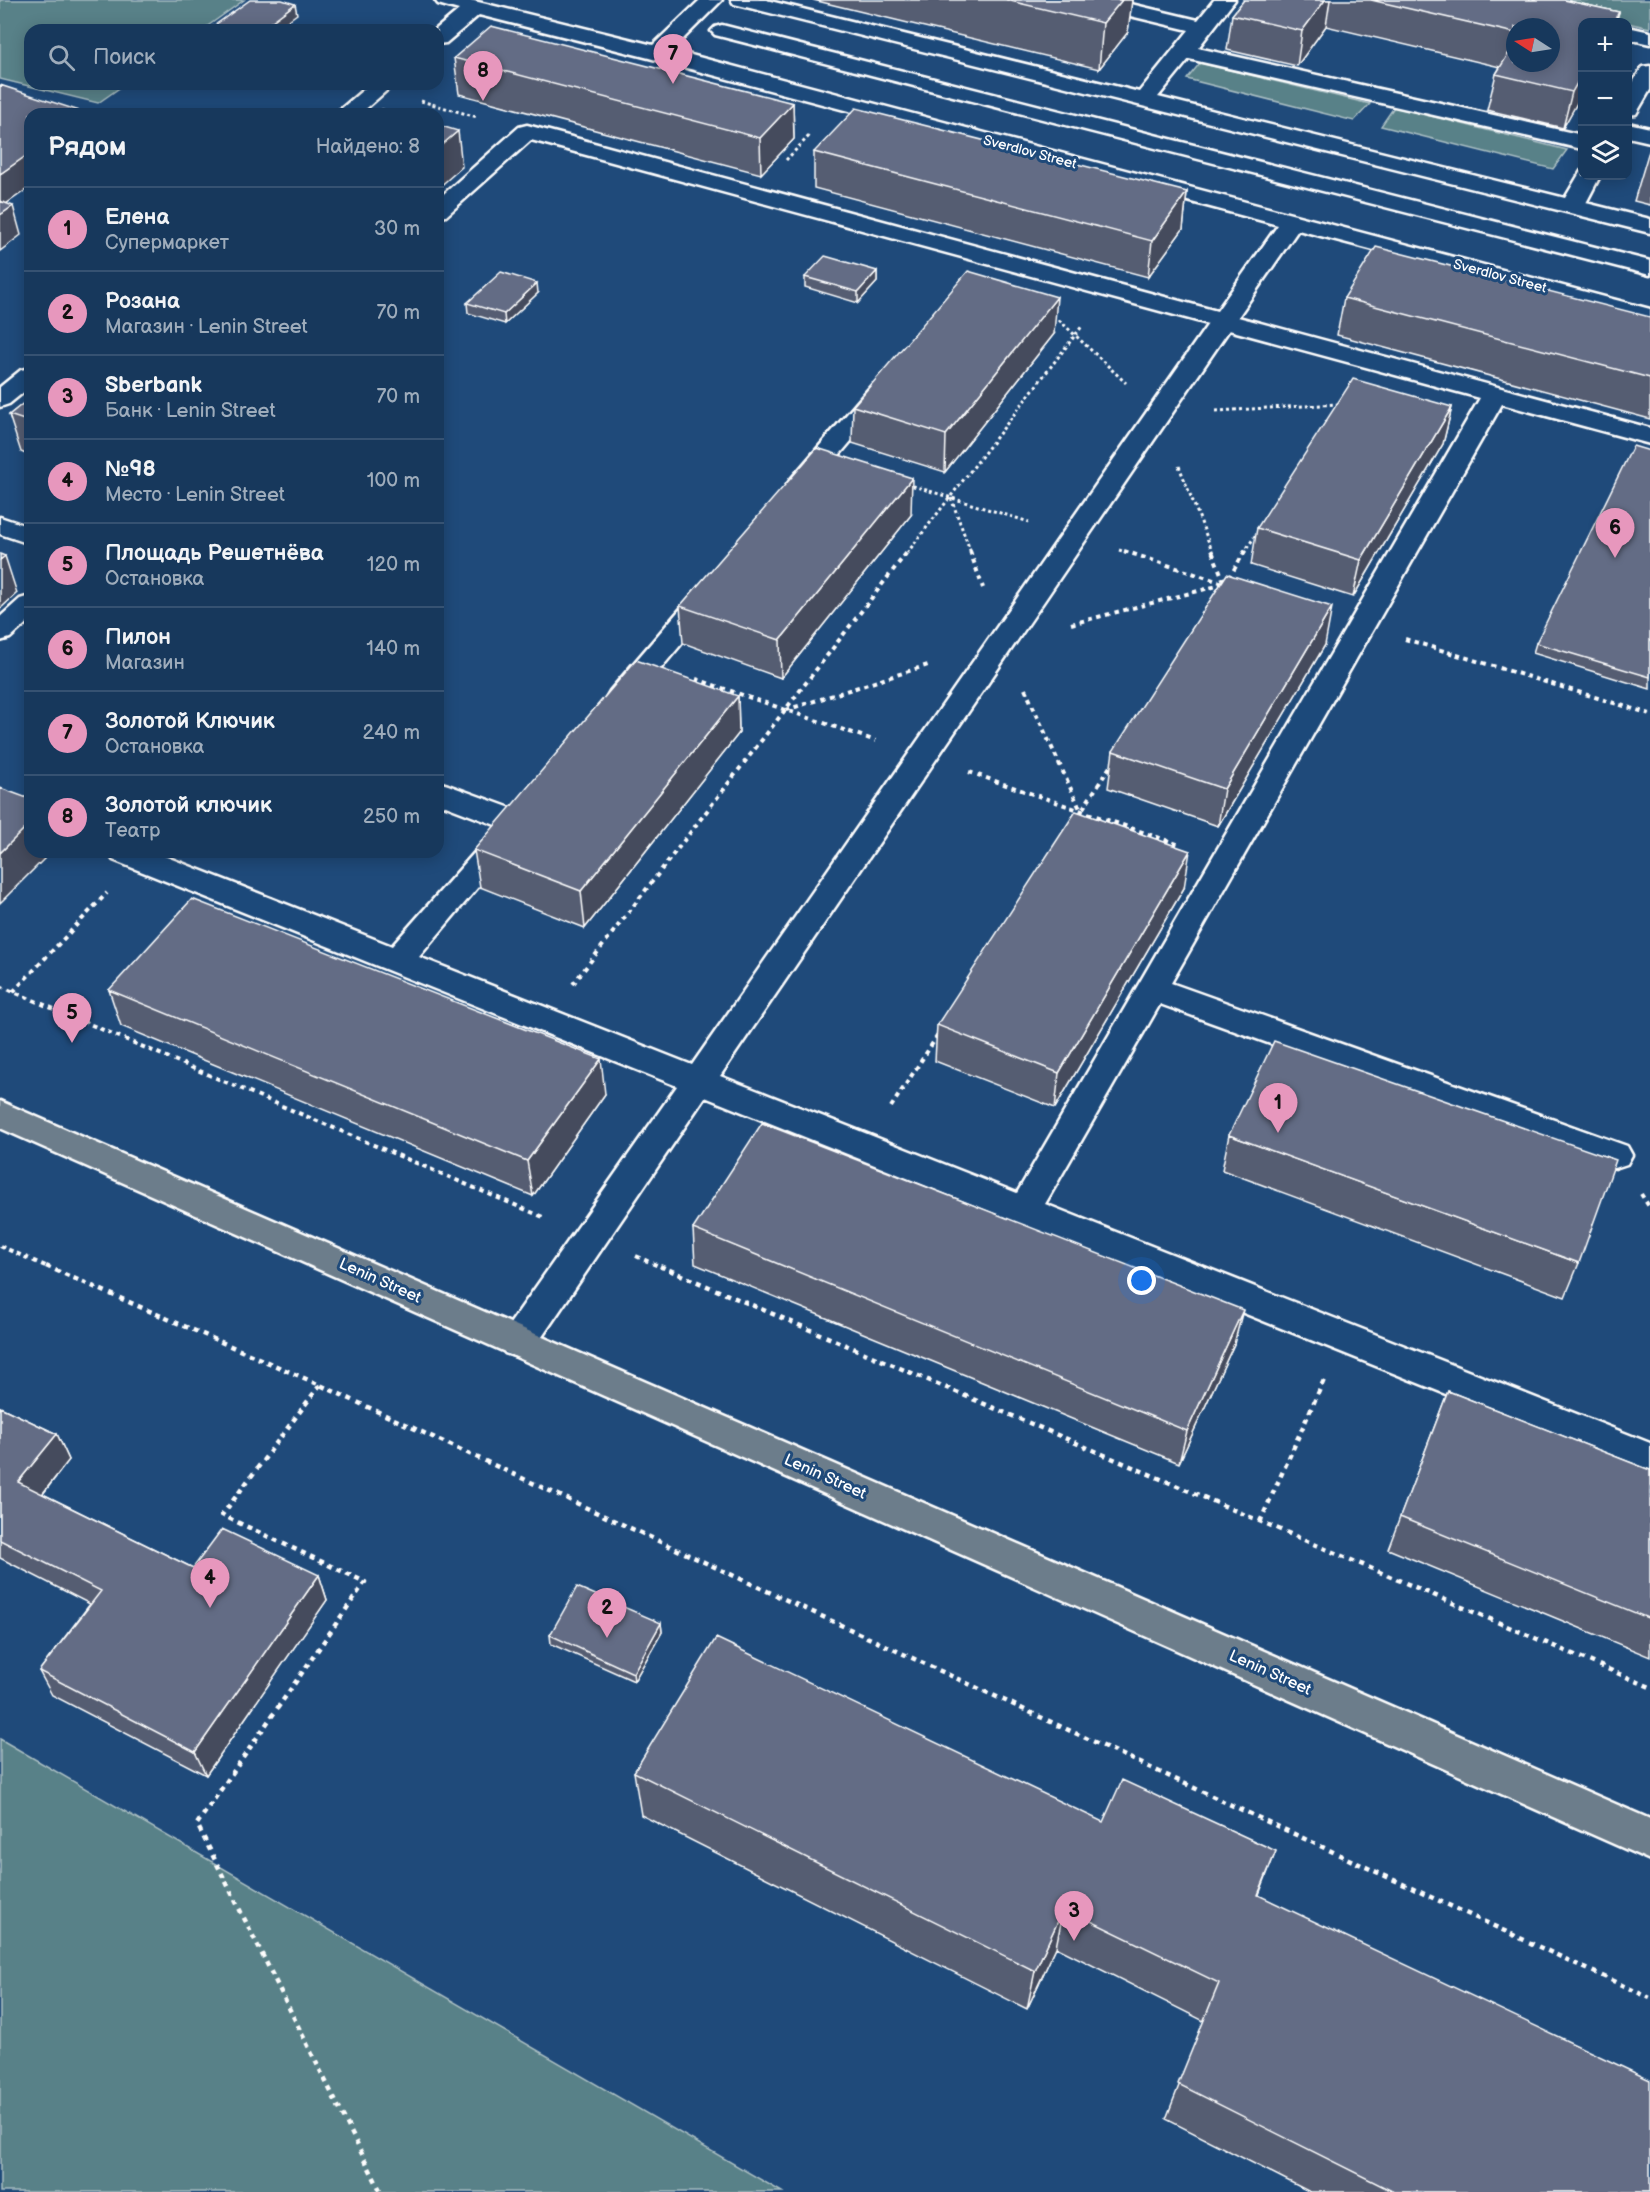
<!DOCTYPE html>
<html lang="ru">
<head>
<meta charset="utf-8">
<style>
	:root { --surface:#17385c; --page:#244365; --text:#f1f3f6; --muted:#9eacbb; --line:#365272; --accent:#e797bd }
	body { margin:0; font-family:"Balsamiq Sans",sans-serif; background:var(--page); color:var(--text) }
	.controls { position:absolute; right:18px; top:18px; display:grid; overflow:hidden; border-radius:12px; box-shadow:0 3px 15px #0003 }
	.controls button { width:54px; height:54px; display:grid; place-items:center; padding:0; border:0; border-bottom:2px solid var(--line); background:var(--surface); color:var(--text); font:30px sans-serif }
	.compass { position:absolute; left:1506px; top:18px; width:54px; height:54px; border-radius:50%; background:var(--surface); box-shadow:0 3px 15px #0003; rotate:282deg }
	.you { position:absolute; left:1142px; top:1281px; width:21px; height:21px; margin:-15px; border:4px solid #fff; border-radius:50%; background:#1a73e8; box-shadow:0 0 0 9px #1a73e833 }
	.badge { display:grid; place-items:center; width:39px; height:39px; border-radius:50%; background:var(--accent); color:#111; font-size:20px; font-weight:700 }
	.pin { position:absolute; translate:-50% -50px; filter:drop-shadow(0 2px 3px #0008) }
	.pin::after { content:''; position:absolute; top:32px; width:21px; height:18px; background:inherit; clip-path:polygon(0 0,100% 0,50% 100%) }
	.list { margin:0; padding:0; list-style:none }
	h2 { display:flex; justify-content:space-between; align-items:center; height:78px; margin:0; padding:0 24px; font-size:26px }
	h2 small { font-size:20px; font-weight:400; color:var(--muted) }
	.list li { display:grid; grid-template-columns:39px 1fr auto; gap:18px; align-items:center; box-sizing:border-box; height:84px; padding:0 24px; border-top:2px solid var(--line) }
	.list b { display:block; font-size:22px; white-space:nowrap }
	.list p { margin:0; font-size:20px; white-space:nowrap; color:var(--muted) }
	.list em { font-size:20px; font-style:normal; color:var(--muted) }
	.icon { flex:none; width:33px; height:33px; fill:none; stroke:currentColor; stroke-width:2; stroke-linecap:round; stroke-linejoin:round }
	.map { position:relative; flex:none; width:1650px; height:2192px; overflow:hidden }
	.search { position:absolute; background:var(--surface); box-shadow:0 3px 15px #0003; left:24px; top:24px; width:420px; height:66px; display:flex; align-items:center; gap:15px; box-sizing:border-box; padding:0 21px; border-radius:18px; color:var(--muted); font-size:22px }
	.panel { position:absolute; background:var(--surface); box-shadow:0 3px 15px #0003; left:24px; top:108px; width:420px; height:750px; border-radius:18px }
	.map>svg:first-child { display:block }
</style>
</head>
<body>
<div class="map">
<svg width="1650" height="2192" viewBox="0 0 1650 2192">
	<rect width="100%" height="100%" fill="#1f4a7a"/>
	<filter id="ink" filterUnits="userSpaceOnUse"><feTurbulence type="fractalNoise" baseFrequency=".0167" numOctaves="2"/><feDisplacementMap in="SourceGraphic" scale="12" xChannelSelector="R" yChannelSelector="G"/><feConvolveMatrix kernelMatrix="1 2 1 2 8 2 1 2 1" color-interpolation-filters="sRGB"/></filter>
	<g filter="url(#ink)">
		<path fill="#598188" stroke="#acc0c4" stroke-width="1.5" d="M0 0H244L202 30H30V84H125L98 103 0 79Z
			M1525 0H1650V28Z
			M1200 63 1370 104 1354 121 1187 79Z
			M1394 107 1567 150 1553 169 1381 126Z
			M0 1739 782 2192H0Z"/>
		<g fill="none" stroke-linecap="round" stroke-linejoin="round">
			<g stroke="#fff" stroke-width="5">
				<path id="minor" d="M435 0H470L653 45 700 0H722L672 50 1650 309V323L1298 230 1238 317 1650 428V444L1502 404 1171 983 1627 1146 1632 1155 1627 1164 1615 1168 1603 1164 1160 1004 1045 1204 1650 1443V1476L705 1097 531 1353 518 1357 505 1353 500 1342 505 1331 677 1086 113 860 109 852H154L392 946 498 826 438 803V782L448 785 527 814 531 821 527 828 518 831 520 834 516 842 419 957 692 1065 1208 324 531 140 446 216 438 218V199L519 127 527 125 1217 311 1278 225 649 58 479 15 446 43 438 44V30H435L459 10 438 4ZM1229 330 1480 398 1017 1193 720 1076Z
					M731 0H766L1139 92 1189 30 1080 4 1077 0H1114L1198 20 1214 0H1235L1198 48 1582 135V149L1189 59 1158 97 1565 198 1581 171 1582 176H1600L1586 203 1650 219V233L734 4Z
					M722 25 1650 261V275L715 35 711 31 715 27Z
					M1628 27 1650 32V44L1628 39Z
					M1650 66V90L1636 114 1628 115V91L1642 67Z
					M370 84H394L360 114H335Z
					M1628 123 1650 128V142L1628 137Z
					M30 368V387L9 404 0 407V387L21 370Z
					M881 382 890 385 894 390 890 395 809 491 800 493 791 491 787 485 791 479 872 385Z
					M0 517 30 527V544L0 534Z
					M711 582 721 585 725 591 721 597 630 705 620 708 610 705 606 698 610 691 701 585Z
					M30 596V620L10 638 0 641V617L20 599Z"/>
			</g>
			<g stroke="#fff" stroke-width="5">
				<path id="major" d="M0 1101 1650 1819V1860L0 1128Z"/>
			</g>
			<path stroke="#fff" stroke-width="3" stroke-dasharray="3 3" stroke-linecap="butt" d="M421 101 477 117
				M786 160 810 135
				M1059 320 1126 383
				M1216 411 1339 404
				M1179 466 1213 553
				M907 484 1029 522
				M951 498 971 553
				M1119 550 1128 553
				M907 553 1083 325
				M1244 553 1258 531"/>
			<path stroke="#fff" stroke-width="4" stroke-dasharray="4.5 4.5" stroke-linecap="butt" d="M970 551 983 588
				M1124 551 1223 583
				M1229 578 1245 551
				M1071 624 1225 584 1212 551
				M1405 639 1650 714
				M696 679 876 741
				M1025 689 1081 811
				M786 710 928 665
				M969 772 1180 845
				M1078 816 1113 762
				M573 984 908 551
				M0 986 543 1217
				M13 992 107 893
				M891 1107 938 1035
				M1641 1194 1650 1208
				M0 1246 50 1268
				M636 1256 663 1268"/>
			<path stroke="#fff" stroke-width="4.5" stroke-dasharray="5 5" stroke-linecap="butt" d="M46 1266 320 1385 1650 1998
				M660 1266 1650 1687
				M320 1385 222 1515 365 1582 197 1824 381 2192
				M1260 1522 1324 1380"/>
			<use href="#minor" fill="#1f4a7a" fill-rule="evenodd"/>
			<use href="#major" fill="#6c7d8b" fill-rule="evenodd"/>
		</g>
		<path fill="#555d72" stroke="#fff" stroke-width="1.5" fill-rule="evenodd" d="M813 0H1132L1128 32 1099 69Z
			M1244 0H1564L1619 12 1616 22H1582V94L1563 128 1487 110 1496 74 1500 67 1326 26 1297 66 1227 50 1232 15ZM1515 27 1551 63H1515Z
			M454 58 793 103 794 139 761 174 459 94Z
			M1650 149V205L1634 201 1648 154Z
			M814 152 1187 192 1183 229 1148 277 814 188Z
			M877 271V282L858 303 805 287V277Z
			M538 293 505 324 468 313 467 303Z
			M1344 298 1650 317V419L1337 335Z
			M1054 334 945 472 852 443 853 406Z
			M30 398V456L21 452 9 415Z
			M1452 407 1443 444 1353 597 1251 565 1257 528Z
			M1650 451V689L1533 653 1536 643Z
			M911 515 781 678 683 643 680 606Z
			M1325 645 1218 826 1108 788 1113 751Z
			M738 696 739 733 585 928 480 887 474 850Z
			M1184 888 1055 1108 935 1061 937 1025Z
			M109 990 605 1094 533 1196 121 1026Z
			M1229 1135 1579 1263 1565 1297 1222 1170Z
			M693 1229 1234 1344 1179 1463 695 1264Z
			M1448 1391 1650 1470V1657L1388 1549Z
			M0 1407 57 1434 69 1460 43 1494 193 1568 319 1575 327 1600 206 1775 52 1695 39 1671 90 1604 0 1558Z
			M661 1623 662 1632 634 1681 551 1644 550 1635Z
			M634 1772 1259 1895 1650 2192H1310L1166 2119 1204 2021 1056 1947 1027 2009 641 1815Z"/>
		<path fill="#454c5d" stroke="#fff" stroke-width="1.5" d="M1122 0H1132L1128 32 1099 69 1103 23Z
			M1325 0H1330L1326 26 1297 66 1302 31Z
			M295 4 297 14 275 30H260Z
			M1619 12 1616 22H1613Z
			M1582 74V94L1563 128 1572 92Z
			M793 103 794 139 761 174 760 138Z
			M458 131 462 167 438 188V148Z
			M30 153V187L0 208V174Z
			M1187 192 1183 229 1148 277 1152 241Z
			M13 206 21 235 0 251V215Z
			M877 271V282L858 303V292Z
			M537 283 538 293 505 324 504 314Z
			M1057 297 1054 334 945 472 946 435Z
			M1452 407 1443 444 1353 597 1361 560Z
			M912 478 911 515 781 678 780 640Z
			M5 556 17 593 0 609V560Z
			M1332 607 1325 645 1218 826 1224 789Z
			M738 696 739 733 585 928 581 891Z
			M30 823V852H51L0 903V853Z
			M1190 851 1184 888 1055 1108 1059 1073Z
			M601 1059 605 1094 533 1196 527 1161Z
			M1243 1310 1234 1344 1179 1463 1187 1431Z
			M57 1434 69 1460 32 1507 18 1482Z
			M319 1575 327 1600 206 1775 195 1752Z
			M661 1623 662 1632 634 1681 633 1673Z
			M1276 1851 1260 1892 1243 1935 1258 1895Z
			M1064 1908 1056 1947 1027 2009 1035 1971Z"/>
		<path fill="#636c85" stroke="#fff" stroke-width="1.5" d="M250 0H282L295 4 260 30H208Z
			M1006 0H1122L1103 23Z
			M1244 0H1325L1302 31 1232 15Z
			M1371 0H1564L1619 12 1613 22H1582V74L1572 92 1496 74 1515 43V63H1551V27H1515V33Z
			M491 26 793 103 760 138 454 58Z
			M0 85 86 113 85 114H30V153L0 174Z
			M856 108 1187 192 1152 241 814 152Z
			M382 109 398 114H376Z
			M438 125 458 131 438 148Z
			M0 201 13 206 0 215Z
			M1376 247 1650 317V378L1344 298Z
			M825 256 877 271 858 292 805 277Z
			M968 271 1057 297 946 435 853 406Z
			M501 272 537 283 504 314 467 303Z
			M1353 379 1452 407 1361 560 1257 528Z
			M30 398V422L9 415Z
			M1633 446 1650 451V677L1536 643Z
			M817 448 912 478 780 640 680 606Z
			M0 554 5 556 0 560Z
			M1227 574 1332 607 1224 789 1113 751Z
			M636 660 738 696 581 891 474 850Z
			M0 788 30 799V823L0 853Z
			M1076 811 1190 851 1059 1073 937 1025Z
			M192 899 601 1059 527 1161 109 990Z
			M1274 1041 1616 1160 1579 1263 1229 1135Z
			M762 1123 1243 1310 1187 1431 693 1229Z
			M1448 1391 1650 1470V1619L1400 1517Z
			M0 1407 57 1434 18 1482 193 1568 222 1529 319 1575 195 1752 39 1671 101 1591 0 1540Z
			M577 1587 661 1623 633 1673 550 1635Z
			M716 1638 1103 1822 1122 1780 1276 1851 1258 1895 1650 2080V2192H1394L1178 2084 1219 1983 1064 1908 1035 1971 634 1772Z"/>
	</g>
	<g text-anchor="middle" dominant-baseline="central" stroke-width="6" stroke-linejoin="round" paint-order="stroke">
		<g font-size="14" fill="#fff" stroke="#1f4a7a">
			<text transform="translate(1030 152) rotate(15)">Sverdlov Street</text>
			<text transform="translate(1500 276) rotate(15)">Sverdlov Street</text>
		</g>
		<g font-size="16" fill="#fff" stroke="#1f4a7a">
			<text transform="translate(380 1281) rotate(24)">Lenin Street</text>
			<text transform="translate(825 1477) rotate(24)">Lenin Street</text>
			<text transform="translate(1270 1673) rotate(24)">Lenin Street</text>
		</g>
	</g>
</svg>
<div class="controls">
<button>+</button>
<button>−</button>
<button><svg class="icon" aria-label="layers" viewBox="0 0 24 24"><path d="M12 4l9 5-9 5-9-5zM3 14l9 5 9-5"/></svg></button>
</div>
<svg class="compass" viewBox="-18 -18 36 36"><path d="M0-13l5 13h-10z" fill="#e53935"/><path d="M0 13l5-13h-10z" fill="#9eacbb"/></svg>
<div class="you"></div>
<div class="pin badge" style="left:1278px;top:1133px">1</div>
<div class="pin badge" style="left:607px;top:1638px">2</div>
<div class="pin badge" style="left:1074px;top:1941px">3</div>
<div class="pin badge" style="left:210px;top:1608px">4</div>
<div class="pin badge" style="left:72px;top:1043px">5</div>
<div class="pin badge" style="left:1615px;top:558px">6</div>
<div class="pin badge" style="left:673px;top:84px">7</div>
<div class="pin badge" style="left:483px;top:101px">8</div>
<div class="search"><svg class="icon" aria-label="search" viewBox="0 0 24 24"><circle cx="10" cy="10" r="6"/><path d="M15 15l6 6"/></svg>Поиск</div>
<section class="panel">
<h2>Рядом<small>Найдено: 8</small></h2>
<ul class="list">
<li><span class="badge">1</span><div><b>Елена</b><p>Супермаркет</p></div><em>30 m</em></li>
<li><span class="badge">2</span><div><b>Розана</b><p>Магазин · Lenin Street</p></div><em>70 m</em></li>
<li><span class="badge">3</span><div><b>Sberbank</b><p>Банк · Lenin Street</p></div><em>70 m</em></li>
<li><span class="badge">4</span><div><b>№98</b><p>Место · Lenin Street</p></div><em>100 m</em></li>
<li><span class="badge">5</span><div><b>Площадь Решетнёва</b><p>Остановка</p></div><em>120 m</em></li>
<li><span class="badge">6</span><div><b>Пилон</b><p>Магазин</p></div><em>140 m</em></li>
<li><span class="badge">7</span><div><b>Золотой Ключик</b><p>Остановка</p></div><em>240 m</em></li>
<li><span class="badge">8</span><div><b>Золотой ключик</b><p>Театр</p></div><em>250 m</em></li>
</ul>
</section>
</div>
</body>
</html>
